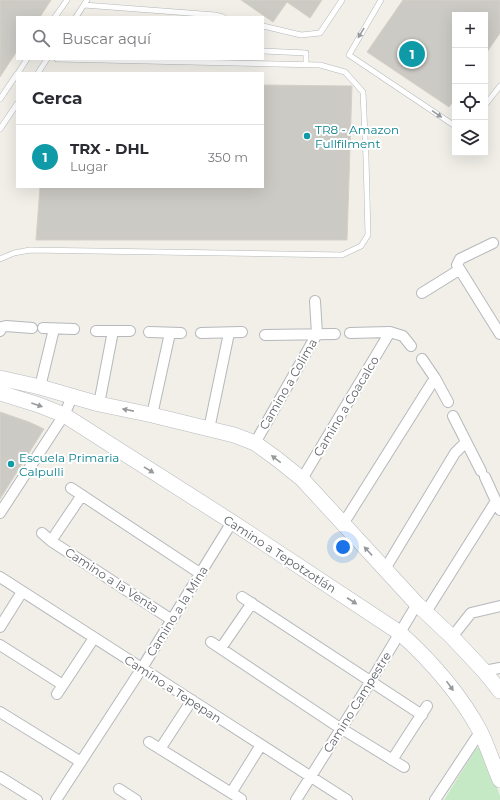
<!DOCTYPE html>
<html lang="es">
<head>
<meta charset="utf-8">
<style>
	:root { --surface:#fff; --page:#f7f7f7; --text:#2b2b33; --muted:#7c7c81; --line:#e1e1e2; --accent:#db2777 }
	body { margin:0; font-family:Montserrat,sans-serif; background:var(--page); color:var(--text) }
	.controls { position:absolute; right:12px; top:12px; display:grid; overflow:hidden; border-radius:0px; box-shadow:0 4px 16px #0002 }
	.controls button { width:36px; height:36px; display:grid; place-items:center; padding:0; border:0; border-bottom:1px solid var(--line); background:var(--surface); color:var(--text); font:20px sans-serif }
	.you { position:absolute; left:343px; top:547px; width:14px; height:14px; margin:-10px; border:3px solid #fff; border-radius:50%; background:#1a73e8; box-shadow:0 0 0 6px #1a73e833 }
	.badge { display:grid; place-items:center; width:26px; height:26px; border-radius:50%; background:var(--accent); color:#fff; font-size:13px; font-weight:700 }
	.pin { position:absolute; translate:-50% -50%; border:2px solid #fff; box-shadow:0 1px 4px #0006 }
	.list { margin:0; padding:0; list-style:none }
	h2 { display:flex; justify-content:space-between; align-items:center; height:52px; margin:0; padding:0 16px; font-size:17px }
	h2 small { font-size:13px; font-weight:400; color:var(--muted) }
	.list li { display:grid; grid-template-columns:26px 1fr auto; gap:12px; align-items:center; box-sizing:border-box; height:64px; padding:0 16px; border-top:1px solid var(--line) }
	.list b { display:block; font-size:15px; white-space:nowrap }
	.list p { margin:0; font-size:13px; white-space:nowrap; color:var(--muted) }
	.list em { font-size:13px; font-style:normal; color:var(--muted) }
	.icon { flex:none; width:22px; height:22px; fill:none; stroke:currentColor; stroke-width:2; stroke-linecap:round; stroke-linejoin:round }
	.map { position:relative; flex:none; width:500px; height:800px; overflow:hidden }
	.search { position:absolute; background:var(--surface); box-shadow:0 4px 16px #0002; left:16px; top:16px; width:248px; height:44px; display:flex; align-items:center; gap:10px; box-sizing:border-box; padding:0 14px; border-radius:0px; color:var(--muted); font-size:15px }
	.panel { position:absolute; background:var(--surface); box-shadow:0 4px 16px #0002; left:16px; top:72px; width:248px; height:116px; border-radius:0px }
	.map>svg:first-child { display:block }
</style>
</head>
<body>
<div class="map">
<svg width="500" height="800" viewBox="0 0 500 800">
	<rect width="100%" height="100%" fill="#f1efe8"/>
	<path fill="#c5e8c5" d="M479 747 485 754 500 796V800H444L476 749Z"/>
	<path fill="#cccac5" stroke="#d6d1c6" d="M0 0H51L40 17H17V51L0 77Z
		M241 0H322L310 18 287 2 273 22Z
		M403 0H500V33L485 55V15H455V99L449 107 367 52Z
		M263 85 352 86 347 240H36L40 187H263Z
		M0 412 29 422 44 429 0 499Z"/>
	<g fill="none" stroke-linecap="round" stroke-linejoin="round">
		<g stroke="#b5b8bc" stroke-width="6">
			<path id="service" d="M381 0 349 55 455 126
				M84 5 215 15 223 17
				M55 17 67 0
				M76 17 87 0
				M263 26 301 35 320 33 342 0
				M263 51 306 53V65
				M18 73 27 59
				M38 73 47 59
				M0 99 17 74
				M485 105 500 86
				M0 129 17 104
				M0 259 14 253 30 250 342 255 361 246 368 235 366 158 363 92 345 72 320 65 57 59"/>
		</g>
		<g stroke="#b5b8bc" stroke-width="12">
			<path id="minor" d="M493 243 460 259 457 265 500 334
				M422 293 459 270
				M43 328 74 329
				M0 331 2 327 6 326 32 328
				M96 331H130
				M149 332 181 333
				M201 333 242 332
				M350 333 390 332 403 336 411 346
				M265 335 335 334
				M422 359 435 378 448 402
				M40 387 54 329
				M99 404 113 331
				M152 415 170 333
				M453 416 481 471
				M209 429 229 333
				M255 443 317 334 315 301
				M485 477 500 510
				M302 479 390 332
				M71 488 201 574
				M0 513 64 415 72 397
				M343 524 435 378
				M42 533 51 541 172 620
				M51 541 82 495
				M385 569 455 453 466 442
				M0 577 347 800
				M242 597 422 715
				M426 612 496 501
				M0 627 22 592
				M452 637 471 613 500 606
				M211 642 334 724 404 767
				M0 645 63 685
				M221 648 252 603
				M484 671 500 668
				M57 694 94 638
				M0 712 81 762
				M149 742 241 799
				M160 749 192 700
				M392 760 427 706
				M0 777 37 800
				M119 789 136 800
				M231 793 261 745
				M56 800 142 668 232 522
				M296 800 371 681 417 604
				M435 800 480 732"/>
		</g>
		<g stroke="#b6babf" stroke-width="16">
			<path id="secondary" d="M0 378 40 387 99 404 152 415 234 435 255 443 277 459 302 479 417 604 452 637 484 671 500 691
				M0 393 39 405 64 415 232 522 400 633C431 661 460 694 480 731 488 747 493 764 500 780"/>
		</g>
		<use href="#service" stroke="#fff" stroke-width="5"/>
		<use href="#minor" stroke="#fff" stroke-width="10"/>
		<use href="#secondary" stroke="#fff" stroke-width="15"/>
	</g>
	<defs><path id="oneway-solid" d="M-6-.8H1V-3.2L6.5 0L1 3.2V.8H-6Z"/></defs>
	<g fill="#979a9d">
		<use href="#oneway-solid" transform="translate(361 33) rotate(121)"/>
		<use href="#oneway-solid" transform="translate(437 114) rotate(34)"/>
		<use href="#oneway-solid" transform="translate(37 405) rotate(19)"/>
		<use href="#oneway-solid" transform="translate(128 410) rotate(-169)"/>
		<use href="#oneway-solid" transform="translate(276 459) rotate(-143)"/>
		<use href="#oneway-solid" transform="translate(149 470) rotate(32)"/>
		<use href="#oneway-solid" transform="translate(368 551) rotate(-133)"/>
		<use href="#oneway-solid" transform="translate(352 601) rotate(33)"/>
		<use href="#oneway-solid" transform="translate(450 686) rotate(54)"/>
	</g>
	<g fill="#0f9aa8" stroke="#fff" stroke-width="1.5">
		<circle cx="307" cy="136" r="4"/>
		<circle cx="11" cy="464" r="4"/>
	</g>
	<g text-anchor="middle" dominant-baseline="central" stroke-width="4" stroke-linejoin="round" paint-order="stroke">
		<g font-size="12" fill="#0d838f" stroke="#fff" text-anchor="start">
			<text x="315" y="129">TR8 - Amazon<tspan x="315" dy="14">Fullfilment</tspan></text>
			<text x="19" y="457">Escuela Primaria<tspan x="19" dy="14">Calpulli</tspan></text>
		</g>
		<g font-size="12" fill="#5f6368" stroke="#fff">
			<text transform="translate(288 384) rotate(-60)">Camino a Colima</text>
			<text transform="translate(346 406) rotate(-59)">Camino a Coacalco</text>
			<text transform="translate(280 554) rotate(33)">Camino a Tepotzotlán</text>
			<text transform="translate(112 580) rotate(33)">Camino a la Venta</text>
			<text transform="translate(177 611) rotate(-58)">Camino a la Mina</text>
			<text transform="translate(173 689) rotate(33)">Camino a Tepepan</text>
			<text transform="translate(357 702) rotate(-58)">Camino Campestre</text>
		</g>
	</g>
</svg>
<div class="controls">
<button>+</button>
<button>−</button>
<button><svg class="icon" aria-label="locate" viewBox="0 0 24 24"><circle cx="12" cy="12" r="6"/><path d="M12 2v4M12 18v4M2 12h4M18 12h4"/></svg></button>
<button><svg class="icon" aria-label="layers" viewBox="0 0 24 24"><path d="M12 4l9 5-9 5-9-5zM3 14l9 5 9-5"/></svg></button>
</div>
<div class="you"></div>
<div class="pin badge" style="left:412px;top:54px;background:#0f9aa8">1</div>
<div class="search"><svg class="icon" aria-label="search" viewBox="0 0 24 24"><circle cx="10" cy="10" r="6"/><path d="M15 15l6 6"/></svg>Buscar aquí</div>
<section class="panel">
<h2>Cerca<small></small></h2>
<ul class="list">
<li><span class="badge" style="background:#0f9aa8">1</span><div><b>TRX - DHL</b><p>Lugar</p></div><em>350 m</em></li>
</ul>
</section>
</div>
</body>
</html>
